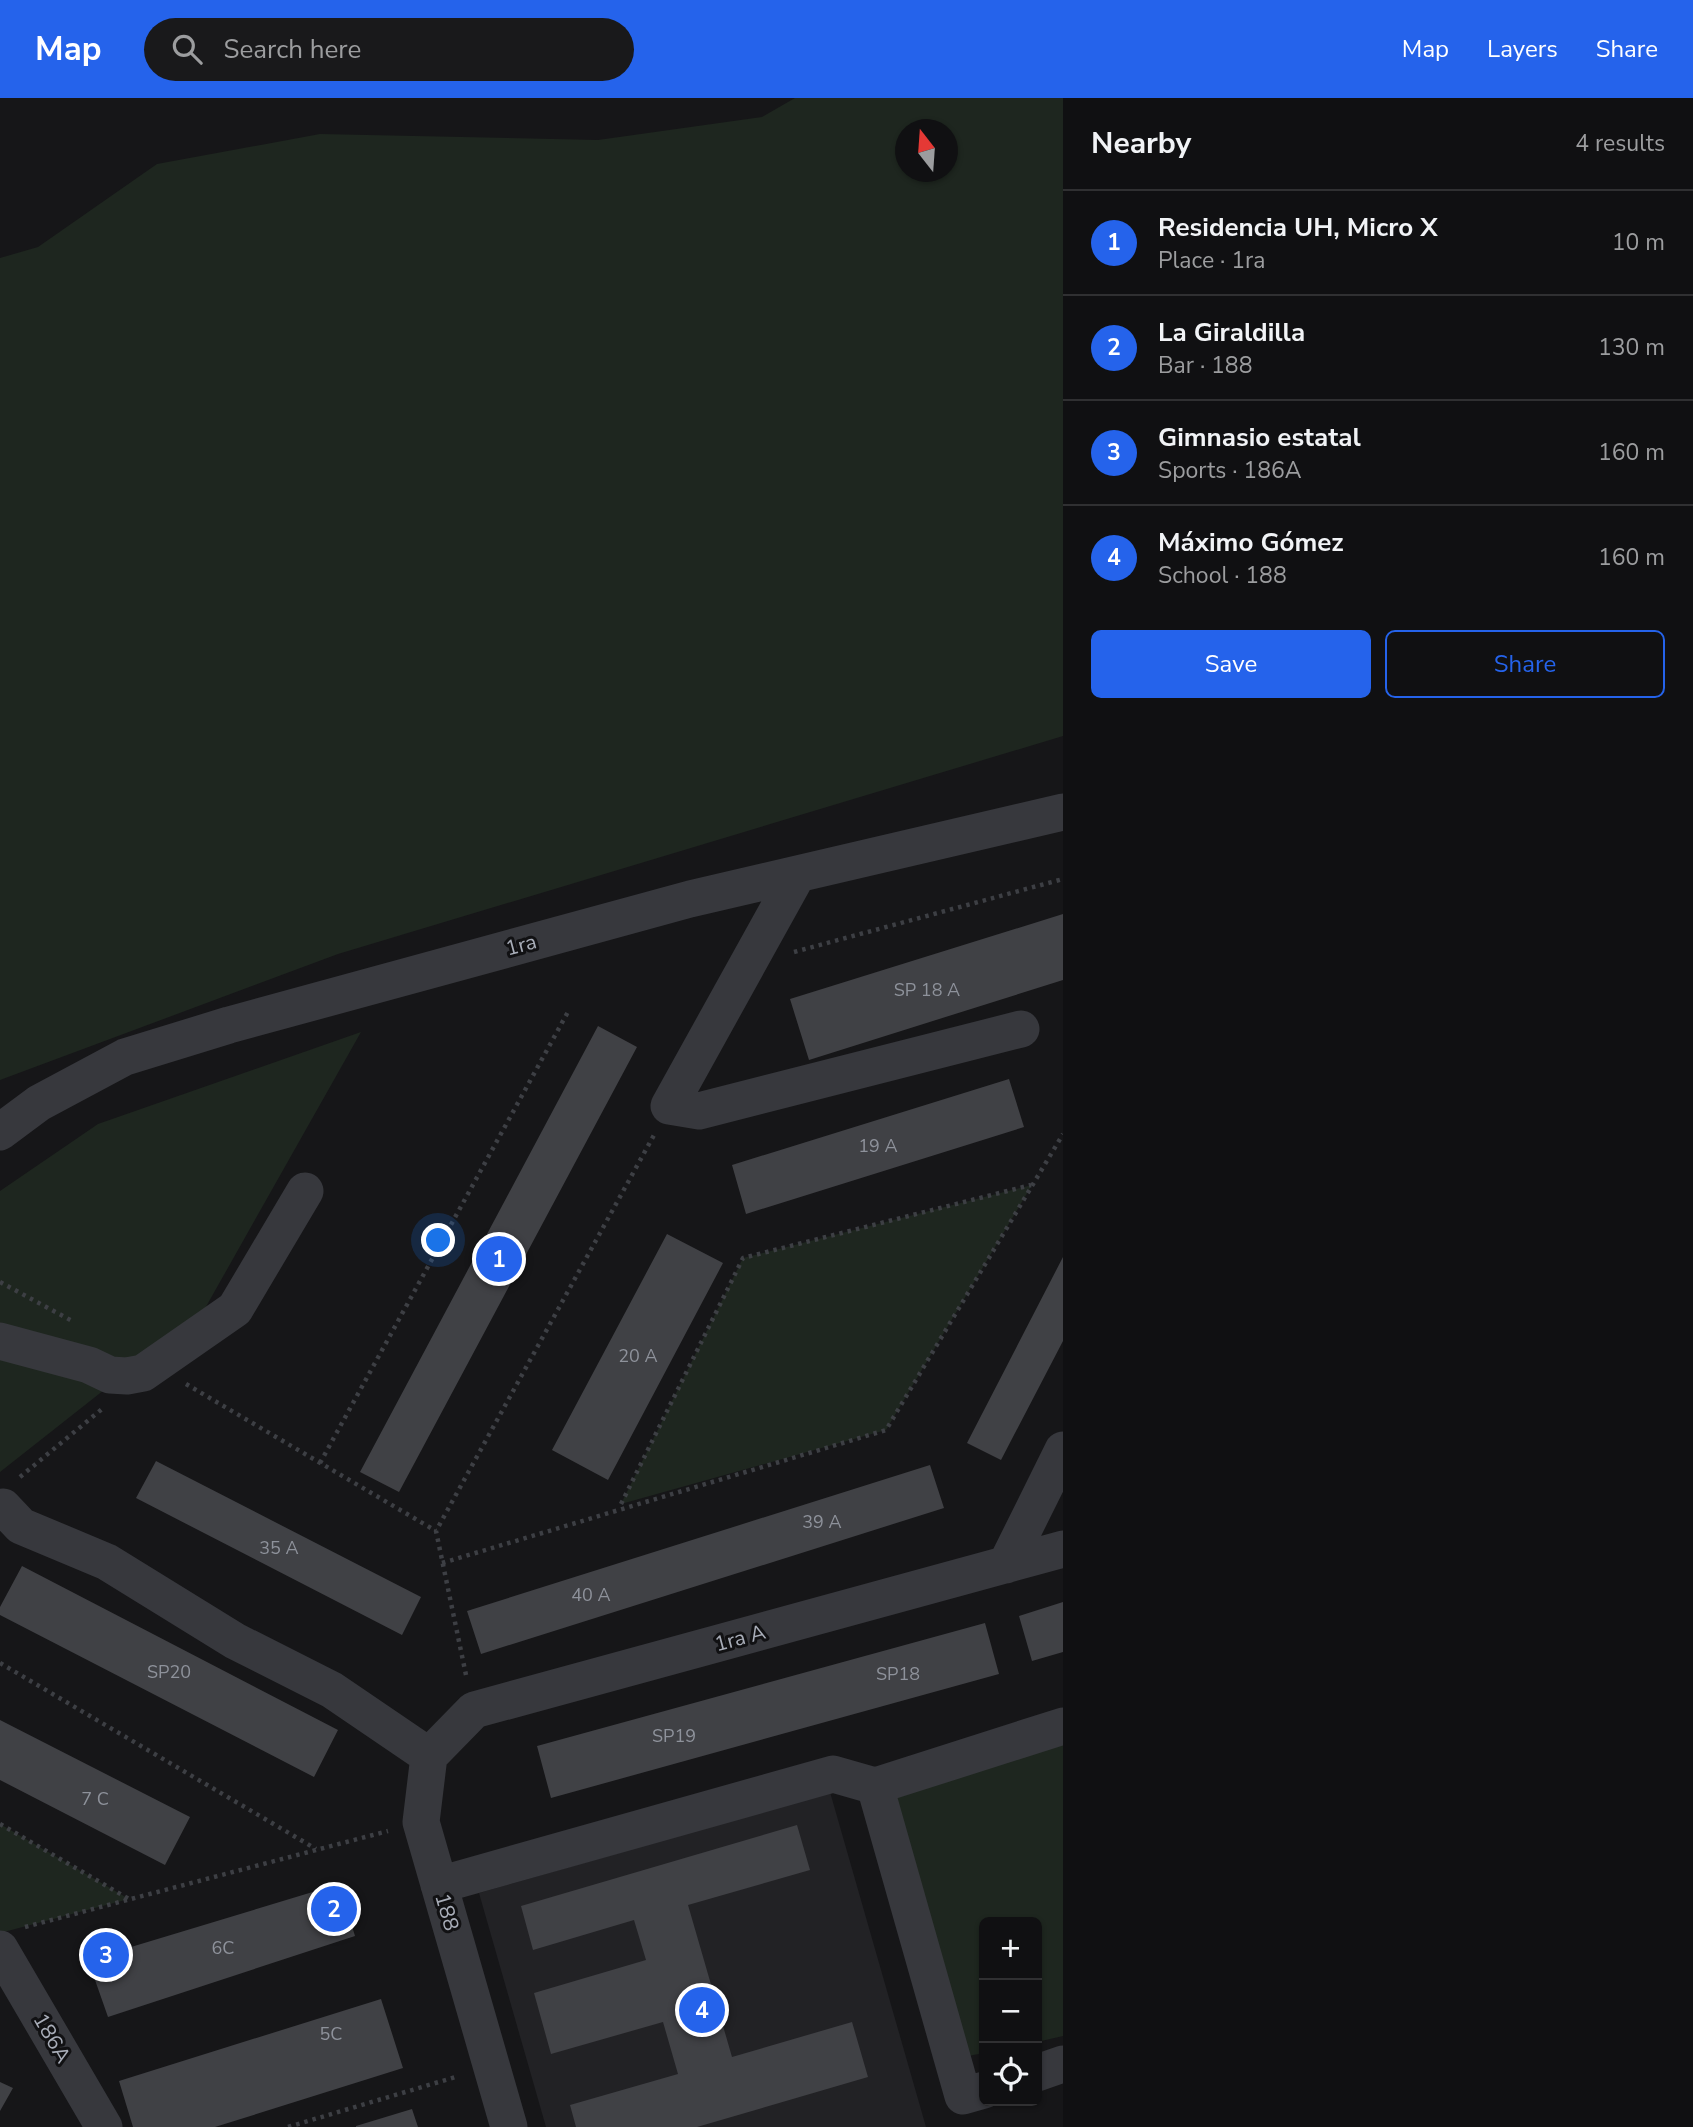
<!DOCTYPE html>
<html lang="en">
<head>
<meta charset="utf-8">
<style>
	:root { --surface:#101012; --page:#19191b; --text:#f1f3f6; --muted:#9c9d9f; --line:#303032; --accent:#2563eb }
	body { margin:0; font-family:"Nunito Sans",sans-serif; background:var(--page); color:var(--text) }
	.controls { position:absolute; right:21px; bottom:21px; display:grid; overflow:hidden; border-radius:10px; box-shadow:0 2px 5px #0004 }
	.controls button { width:63px; height:63px; display:grid; place-items:center; padding:0; border:0; border-bottom:2px solid var(--line); background:var(--surface); color:var(--text); font:35px sans-serif }
	.compass { position:absolute; left:895px; top:21px; width:63px; height:63px; border-radius:50%; background:var(--surface); box-shadow:0 2px 5px #0004; rotate:343deg }
	.you { position:absolute; left:439px; top:1143px; width:24px; height:24px; margin:-18px; border:5px solid #fff; border-radius:50%; background:#1a73e8; box-shadow:0 0 0 10px #1a73e833 }
	.badge { display:grid; place-items:center; width:46px; height:46px; border-radius:50%; background:var(--accent); color:#fff; font-size:23px; font-weight:700 }
	.pin { position:absolute; translate:-50% -50%; border:4px solid #fff; box-shadow:0 2px 7px #0006 }
	.list { margin:0; padding:0; list-style:none }
	h2 { display:flex; justify-content:space-between; align-items:center; height:91px; margin:0; padding:0 28px; font-size:30px }
	h2 small { font-size:23px; font-weight:400; color:var(--muted) }
	.list li { display:grid; grid-template-columns:46px 1fr auto; gap:21px; align-items:center; box-sizing:border-box; height:105px; padding:0 28px; border-top:2px solid var(--line) }
	.list b { display:block; font-size:26px; white-space:nowrap }
	.list p { margin:0; font-size:23px; white-space:nowrap; color:var(--muted) }
	.list em { font-size:23px; font-style:normal; color:var(--muted) }
	.actions { display:flex; gap:14px; padding:21px 28px }
	.actions a { flex:1; padding:16px 0; border:2px solid var(--accent); border-radius:10px; text-align:center; font-size:24px; color:var(--accent) }
	.actions .main { background:var(--accent); color:#fff }
	.icon { flex:none; width:38px; height:38px; fill:none; stroke:currentColor; stroke-width:2; stroke-linecap:round; stroke-linejoin:round }
	.map { position:relative; flex:none; width:1063px; height:2029px; overflow:hidden }
	header { display:flex; align-items:center; gap:42px; box-sizing:border-box; height:98px; padding:0 35px; background:var(--accent); color:#fff }
	header strong { font-size:33px }
	nav { display:flex; gap:38px; margin-inline-start:auto; font-size:24px }
	.search { width:490px; height:63px; background:var(--page); display:flex; align-items:center; gap:18px; box-sizing:border-box; padding:0 24px; border-radius:38px; color:var(--muted); font-size:26px }
	main { display:flex }
	aside { flex:1; background:var(--surface) }
	.map>svg:first-child { display:block }
</style>
</head>
<body>
<header>
<strong>Map</strong>
<div class="search"><svg class="icon" aria-label="search" viewBox="0 0 24 24"><circle cx="10" cy="10" r="6"/><path d="M15 15l6 6"/></svg>Search here</div>
<nav><a>Map</a><a>Layers</a><a>Share</a></nav>
</header>
<main>
<div class="map">
<svg width="1063" height="2029" viewBox="0 0 1063 2029">
	<rect width="100%" height="100%" fill="#161618"/>
	<path fill="#222225" d="M830 1694 926 2029H546L479 1795Z"/>
	<path fill="#1e261f" fill-rule="evenodd" d="M795 0H1063V638L338 856 0 982V160L38 149 157 66 320 36 598 42 762 19ZM906 32H948V74H906Z
		M361 934 203 1214 0 1374V1093L98 1026Z
		M1032 1087 886 1332 621 1406 743 1160Z
		M1063 1645V1938L1037 1944V1824H984V1955L968 1958 895 1700Z
		M0 1726 129 1801 0 1835Z"/>
	<path fill="#404145" d="M1063 816V882L809 962 790 901Z
		M598 928 637 949 399 1394 360 1374Z
		M1009 981 1024 1029 746 1116 732 1067Z
		M667 1136 723 1165 608 1382 552 1352Z
		M1063 1159V1243L1001 1362 967 1345Z
		M156 1363 421 1499 402 1537 136 1400Z
		M930 1367 944 1410 481 1556 467 1513Z
		M22 1468 338 1632 314 1679 0 1517V1509Z
		M1063 1504V1554L1032 1563 1019 1518Z
		M985 1525 999 1576 551 1700 537 1648Z
		M0 1622 190 1719 165 1767 0 1682Z
		M797 1727 810 1772 688 1807 732 1959 852 1924 868 1979 697 2029H576L570 2007 678 1976 663 1924 551 1956 534 1895 646 1862 634 1822 533 1852 521 1808Z
		M339 1786 355 1838 108 1919 88 1862Z
		M381 1901 403 1970 215 2029H133L119 1983Z
		M0 1984 13 1990 0 2013Z
		M412 2011 418 2029H356V2028Z"/>
	<g fill="none" stroke-linecap="round" stroke-linejoin="round">
		<path stroke="#3d3f44" stroke-width="4.5" stroke-dasharray="3.5 5" stroke-linecap="butt" d="M794 854 1063 781
			M0 1184 74 1224
			M186 1286 436 1433
			M320 1365 569 912
			M20 1379 102 1311
			M621 1406 743 1160 1031 1087
			M442 1465 886 1332 1063 1036
			M0 1565 316 1751
			M466 1577 436 1433 654 1037
			M0 1726 129 1801
			M25 1829 388 1733
			M288 2029 459 1978"/>
		<path stroke="#37383d" stroke-width="37" d="M797 777 669 1008 699 1013 1021 931
			M0 1034 39 1005 125 959 229 927 690 801 1063 714
			M0 1243 89 1267 110 1277 127 1278 143 1275 235 1211 305 1093
			M3 1409 21 1428 107 1464 235 1543 332 1592 429 1658
			M1006 1467 1063 1352
			M875 1688 963 1998 984 1992
			M439 1787 833 1676 875 1688 1063 1628
			M0 1851 104 2029
			M1037 1975 1063 1966
			M509 2029 421 1724 429 1658 474 1612 1063 1451"/>
	</g>
	<g text-anchor="middle" dominant-baseline="central" stroke-width="6" stroke-linejoin="round" paint-order="stroke">
		<g font-size="18" fill="#8e929b">
			<text x="927" y="892">SP 18 A</text>
			<text x="878" y="1048">19 A</text>
			<text x="638" y="1258">20 A</text>
			<text x="822" y="1424">39 A</text>
			<text x="279" y="1450">35 A</text>
			<text x="591" y="1497">40 A</text>
			<text x="169" y="1574">SP20</text>
			<text x="898" y="1576">SP18</text>
			<text x="674" y="1638">SP19</text>
			<text x="95" y="1701">7 C</text>
			<text x="223" y="1850">6C</text>
			<text x="331" y="1936">5C</text>
		</g>
		<g font-size="21" fill="#a8adb8" stroke="#111113">
			<text transform="translate(521 847) rotate(-15)">1ra</text>
			<text transform="translate(740 1540) rotate(-15)">1ra A</text>
			<text transform="translate(447 1814) rotate(74)">188</text>
			<text transform="translate(52 1940) rotate(60)">186A</text>
		</g>
	</g>
</svg>
<div class="controls">
<button>+</button>
<button>−</button>
<button><svg class="icon" aria-label="locate" viewBox="0 0 24 24"><circle cx="12" cy="12" r="6"/><path d="M12 2v4M12 18v4M2 12h4M18 12h4"/></svg></button>
</div>
<svg class="compass" viewBox="-18 -18 36 36"><path d="M0-13l5 13h-10z" fill="#e53935"/><path d="M0 13l5-13h-10z" fill="#9c9d9f"/></svg>
<div class="you"></div>
<div class="pin badge" style="left:499px;top:1161px">1</div>
<div class="pin badge" style="left:334px;top:1811px">2</div>
<div class="pin badge" style="left:106px;top:1857px">3</div>
<div class="pin badge" style="left:702px;top:1912px">4</div>
</div>
<aside>
<h2>Nearby<small>4 results</small></h2>
<ul class="list">
<li><span class="badge">1</span><div><b>Residencia UH, Micro X</b><p>Place · 1ra</p></div><em>10 m</em></li>
<li><span class="badge">2</span><div><b>La Giraldilla</b><p>Bar · 188</p></div><em>130 m</em></li>
<li><span class="badge">3</span><div><b>Gimnasio estatal</b><p>Sports · 186A</p></div><em>160 m</em></li>
<li><span class="badge">4</span><div><b>Máximo Gómez</b><p>School · 188</p></div><em>160 m</em></li>
</ul>
<div class="actions"><a class="main">Save</a><a>Share</a></div>
</aside>
</main>
</body>
</html>
